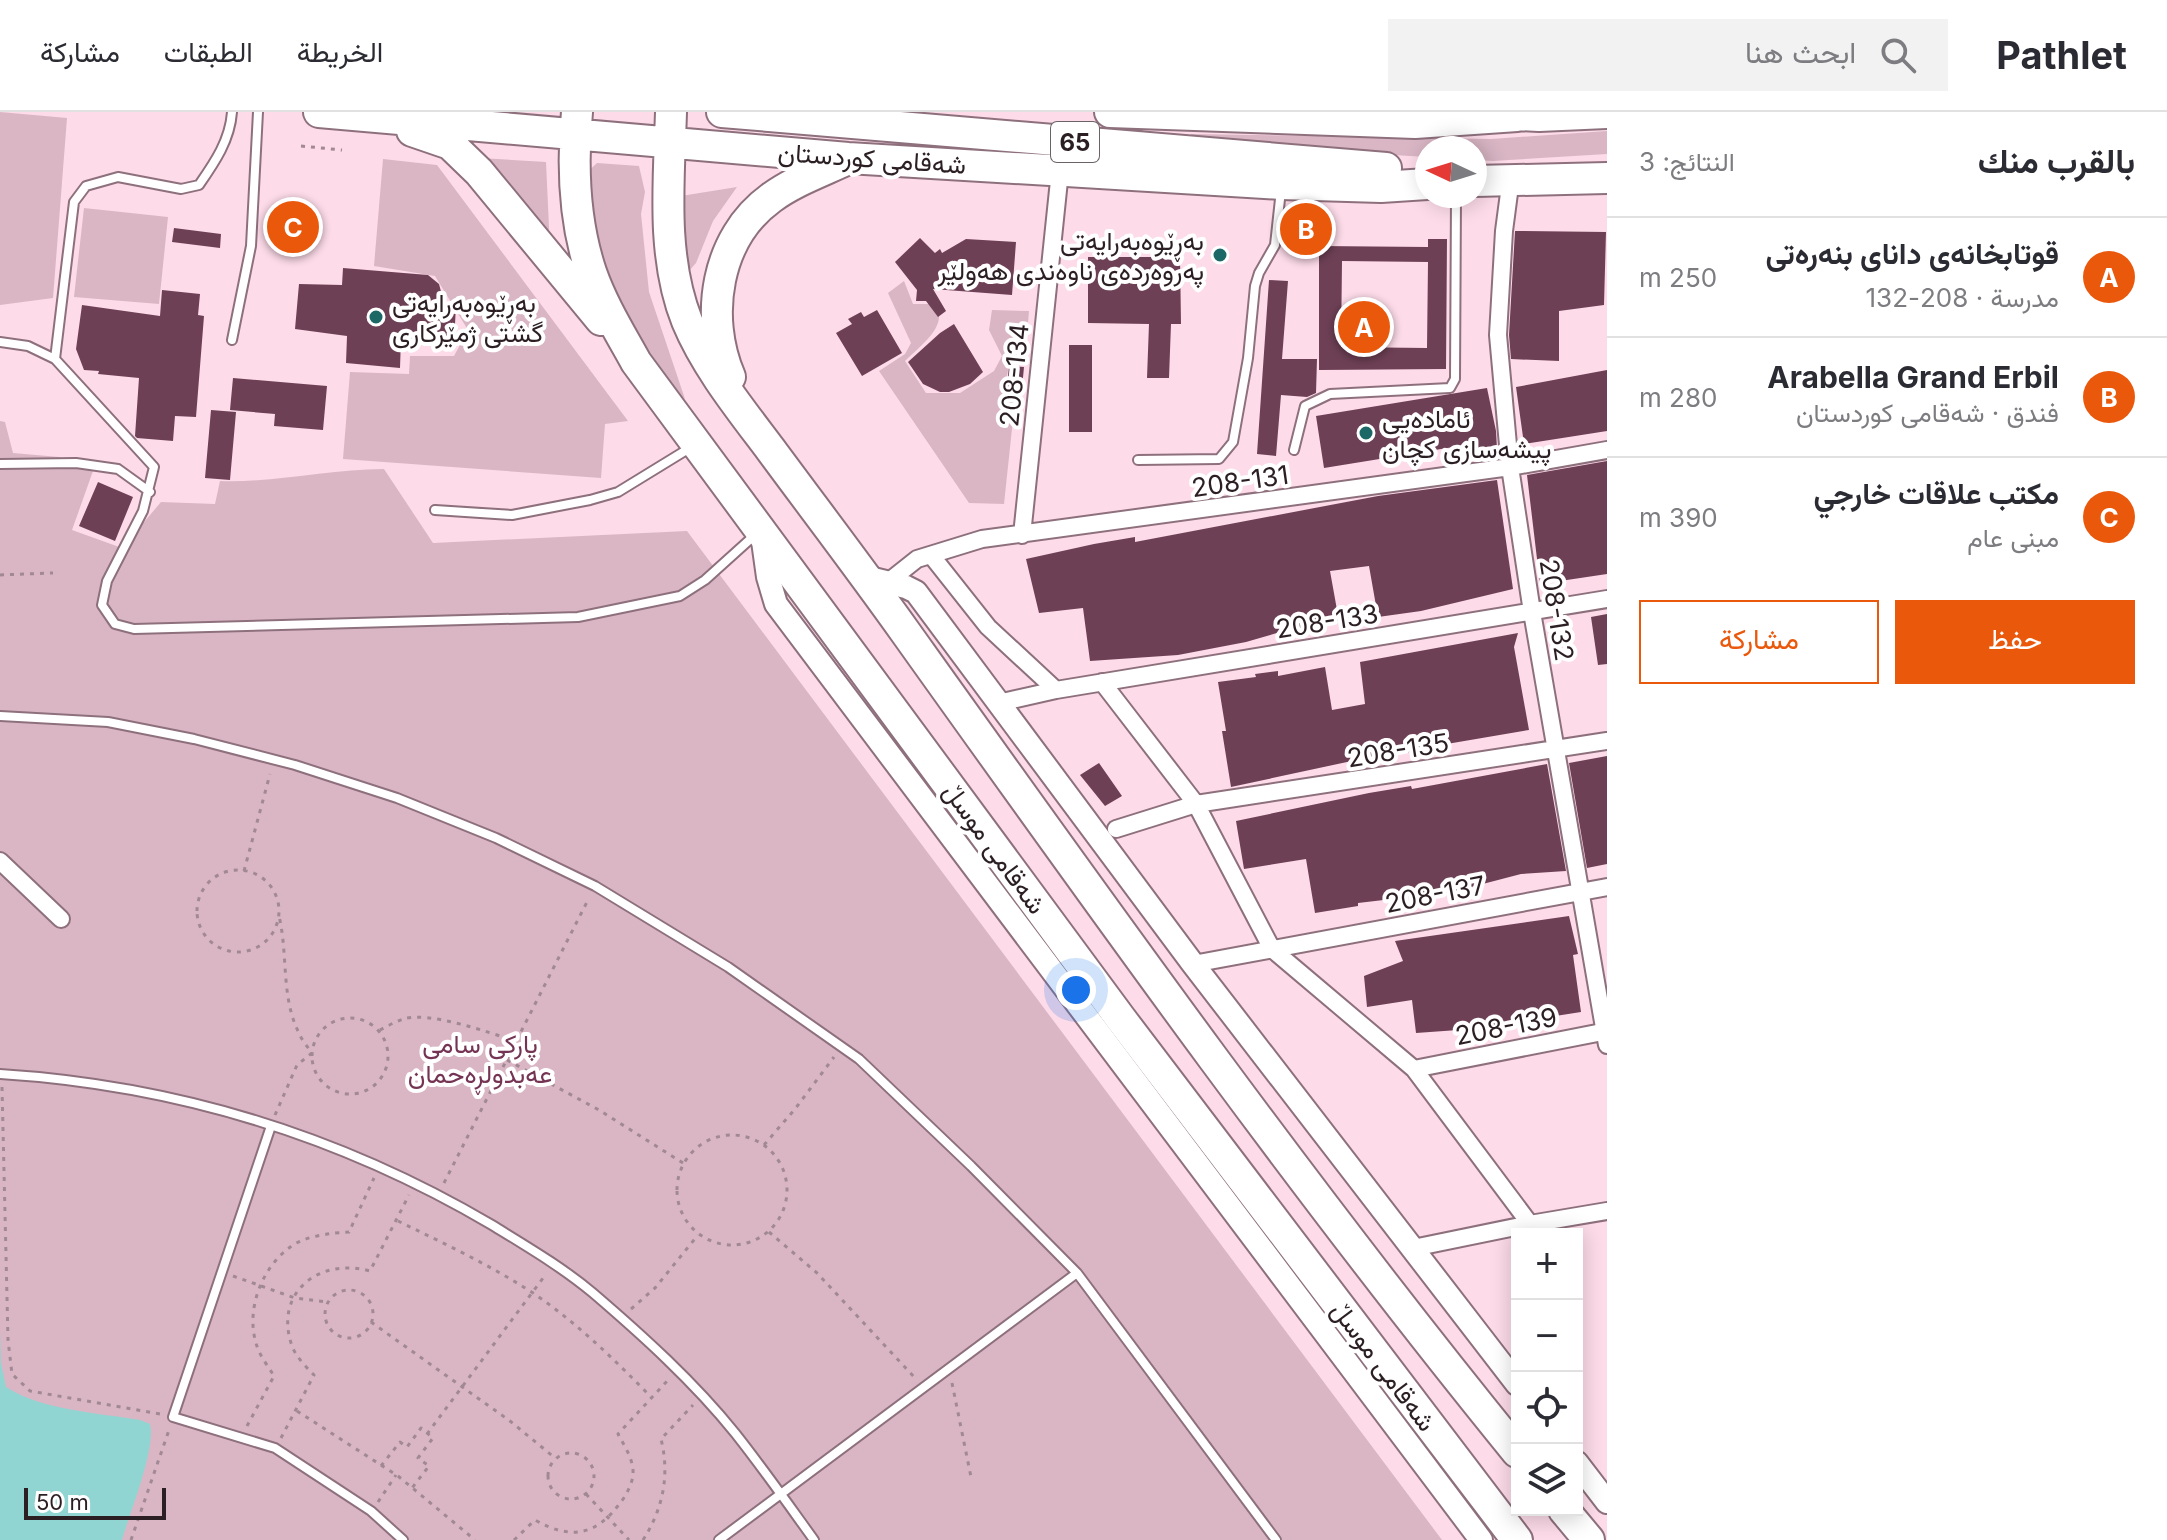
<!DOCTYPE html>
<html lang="ar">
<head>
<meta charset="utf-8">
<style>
	:root { --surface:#fff; --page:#f2f2f3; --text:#2b2b33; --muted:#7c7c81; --line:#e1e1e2; --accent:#ea580c }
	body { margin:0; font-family:Inter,Vazirmatn,sans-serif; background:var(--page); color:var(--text); direction:rtl }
	.controls { position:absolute; right:24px; bottom:24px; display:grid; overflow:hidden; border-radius:0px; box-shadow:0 4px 20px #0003 }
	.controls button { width:72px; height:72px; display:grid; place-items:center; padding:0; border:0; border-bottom:2px solid var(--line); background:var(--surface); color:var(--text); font:40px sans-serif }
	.compass { position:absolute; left:1415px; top:24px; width:72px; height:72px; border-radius:50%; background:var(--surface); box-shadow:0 4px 20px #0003; rotate:274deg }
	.scale { position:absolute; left:24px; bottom:20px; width:142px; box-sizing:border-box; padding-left:8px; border:4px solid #2b1f24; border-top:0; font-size:22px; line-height:28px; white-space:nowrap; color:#2b1f24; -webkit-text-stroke:6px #fff; paint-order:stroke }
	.you { position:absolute; left:1076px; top:878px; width:28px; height:28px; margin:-20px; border:6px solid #fff; border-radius:50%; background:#1a73e8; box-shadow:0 0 0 12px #1a73e833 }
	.badge { display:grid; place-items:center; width:52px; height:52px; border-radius:50%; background:var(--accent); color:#fff; font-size:26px; font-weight:700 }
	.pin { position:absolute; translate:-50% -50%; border:4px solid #fff; box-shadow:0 2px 8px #0006 }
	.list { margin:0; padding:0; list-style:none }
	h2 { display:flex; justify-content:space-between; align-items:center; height:104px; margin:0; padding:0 32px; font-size:34px }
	h2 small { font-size:26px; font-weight:400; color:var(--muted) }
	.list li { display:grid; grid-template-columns:52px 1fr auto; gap:24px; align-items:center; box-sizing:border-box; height:120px; padding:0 32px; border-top:2px solid var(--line) }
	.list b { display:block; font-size:30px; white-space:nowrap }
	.list p { margin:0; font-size:26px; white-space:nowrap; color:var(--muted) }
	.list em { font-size:26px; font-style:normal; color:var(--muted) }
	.actions { display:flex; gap:16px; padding:24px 32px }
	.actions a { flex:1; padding:18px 0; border:2px solid var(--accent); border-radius:0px; text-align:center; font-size:28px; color:var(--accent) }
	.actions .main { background:var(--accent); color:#fff }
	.icon { flex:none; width:44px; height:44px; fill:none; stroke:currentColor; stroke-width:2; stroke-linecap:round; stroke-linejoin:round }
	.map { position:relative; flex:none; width:1607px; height:1428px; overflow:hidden; direction:ltr }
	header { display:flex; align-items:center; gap:48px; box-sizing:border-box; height:112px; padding:0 40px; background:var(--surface); border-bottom:2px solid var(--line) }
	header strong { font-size:38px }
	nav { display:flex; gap:44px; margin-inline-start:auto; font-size:28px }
	.search { width:560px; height:72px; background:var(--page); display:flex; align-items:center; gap:20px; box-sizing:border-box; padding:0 28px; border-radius:0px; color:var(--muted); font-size:30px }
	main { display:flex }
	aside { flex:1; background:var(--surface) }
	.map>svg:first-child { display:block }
</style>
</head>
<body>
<header>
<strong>Pathlet</strong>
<div class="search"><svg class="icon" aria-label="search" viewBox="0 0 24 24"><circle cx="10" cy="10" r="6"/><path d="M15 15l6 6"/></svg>ابحث هنا</div>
<nav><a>الخريطة</a><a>الطبقات</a><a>مشاركة</a></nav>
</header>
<main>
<aside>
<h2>بالقرب منك<small>النتائج: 3</small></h2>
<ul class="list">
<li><span class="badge">A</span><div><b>قوتابخانەی دانای بنەرەتی</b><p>مدرسة · 208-132</p></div><em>250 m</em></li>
<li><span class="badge">B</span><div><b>Arabella Grand Erbil</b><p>فندق · شەقامی کوردستان</p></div><em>280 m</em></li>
<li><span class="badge">C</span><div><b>مكتب علاقات خارجي</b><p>مبنى عام</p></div><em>390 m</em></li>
</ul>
<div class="actions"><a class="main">حفظ</a><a>مشاركة</a></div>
</aside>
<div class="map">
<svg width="1607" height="1428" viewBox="0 0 1607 1428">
	<rect width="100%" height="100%" fill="#fddbe9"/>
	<path fill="#dab6c5" d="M0 0 67 6 53 186 0 193Z
		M1607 19V42L1493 49 1475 48V36H1427V45L1191 31V22L1491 27Z
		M480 46 546 50 550 137Z
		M383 47 437 53 628 309 605 312 601 366 343 347 350 260 409 262 410 244H454L468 218 435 164 374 154Z
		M597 51 639 54 645 80 641 102 649 180 685 287C649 255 611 201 599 153 592 124 590 92 585 62Z
		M737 75 713 109 696 151 688 160 684 139 681 84Z
		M84 96 168 105 159 192 74 185Z
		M904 169 913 192H935C950 213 920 234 905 249L926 281H960L994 259 1002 244 989 218 992 198 1029 199 1025 248H1010L1004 278 1016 279 1004 392 969 391 879 259 905 242 911 231 888 181Z
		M0 309 5 310 13 341 59 345 93 359 72 418 122 436 161 390 215 392 220 369C275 371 329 357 384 357L433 431 687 419 1442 1428H0Z"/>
	<path fill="#90d5d1" d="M0 1218 1 1251 6 1275C41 1298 99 1301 140 1308L150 1312C156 1337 130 1400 122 1428H0Z"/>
	<path fill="#6e4055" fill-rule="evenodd" d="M174 116 221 122 220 136 172 130Z
		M1515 119 1606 120 1604 193 1559 199V249L1511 247 1509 223Z
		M920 126 935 141 940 137 942 141 966 127 1016 130 1012 183 933 177 946 199 938 205 926 189H916L917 178 895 150Z
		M1428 127H1447L1446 257 1319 258V134L1428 135ZM1342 149 1428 150 1427 236 1341 235Z
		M1088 145H1180L1181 212H1171L1169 266H1147L1149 212 1088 211Z
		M343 156 428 163 439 172 444 191 456 193 454 231 401 226 400 256 346 251 347 224 295 217 299 172 342 173Z
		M1269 168 1288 169 1282 247H1317L1316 281 1307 285 1281 283 1276 344 1257 342Z
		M162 178 200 182 198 203 204 204 196 305 175 304 173 329 137 326 135 324 139 266 98 262 99 259 84 258 76 237 82 193 160 204Z
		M877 198 902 241 862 264 836 221 852 212 848 207 861 200 864 205Z
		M954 212 983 260 970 272 949 280H940L923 272 908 250 940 221Z
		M1069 233H1092V320H1069Z
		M1009 254 1024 255 1022 276 1007 274Z
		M1607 258V319L1524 332 1516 275Z
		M233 266 327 274 323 318 274 314 275 302 230 298Z
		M1487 276 1496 319 1497 337 1492 338 1494 346 1475 349 1472 332 1324 356 1316 304Z
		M211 298 236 300 230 368 205 366Z
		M1607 349V462L1540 472 1527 363Z
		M1497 368 1513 477 1421 499 1378 505 1369 454 1330 459 1339 509 1295 521 1294 516 1246 530 1178 543 1090 549 1083 496 1039 501 1026 447 1094 432 1135 425V430L1378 384Z
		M98 370 133 385 115 429 79 414Z
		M1607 502V552L1598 553 1591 505Z
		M1518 521 1514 535 1529 618 1435 634 1436 636 1347 650 1231 675 1222 619H1226L1218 570 1256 565 1255 562 1278 559V564L1325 555 1332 598 1365 592 1360 550Z
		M1607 644V752L1587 756 1569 651Z
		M1099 651 1122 684 1105 694 1080 663Z
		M1547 652 1566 759 1521 762 1452 780 1358 791V794L1315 801 1306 747 1244 757 1236 709 1369 681 1411 674 1412 677Z
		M1569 804 1578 842 1573 843 1581 900 1472 917 1416 921 1412 888 1367 895 1364 864 1403 849 1395 829Z"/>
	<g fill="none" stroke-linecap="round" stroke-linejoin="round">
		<g stroke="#8e707d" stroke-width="12">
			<path id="lane" d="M232 228 251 134 258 0
				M0 230 28 234 55 247 154 355 143 399 107 469 102 493 115 512 134 517 578 505 680 484 705 468 756 422
				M55 247 74 90 86 74 118 65 181 77 199 73C215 50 230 28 232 0
				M1294 338 1305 294 1330 282 1450 276 1455 267 1456 84
				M1138 348 1219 347 1233 330 1248 246 1255 174 1259 161 1275 133 1281 78
				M0 352 76 351 118 357 150 380
				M435 398 512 403 590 388 618 380 693 334
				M0 604 108 610 194 627 295 653 397 686 496 726 595 774 728 855 859 947 971 1054 1077 1161 1276 1428
				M0 962C175 973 341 1024 492 1113 526 1134 562 1155 593 1181 642 1223 694 1270 735 1321 762 1355 788 1392 814 1428
				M271 1014 173 1305 275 1336 371 1399 403 1428
				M719 1428 1077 1161"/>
		</g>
		<g stroke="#8e707d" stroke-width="20">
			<path id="street" d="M1511 66 1504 119 1498 223 1510 355 1532 500 1607 933
				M1022 423 1060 59
				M931 443 988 515 1056 578
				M888 470 917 447 982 427 1510 355 1607 338
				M1102 570 1196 692 1272 837 1414 957 1530 1112 1607 1099
				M998 591 1056 578 1607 487
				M1116 717 1196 692 1607 629
				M0 749 61 807
				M1193 852 1607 775
				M1414 957 1607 919
				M1413 1136 1530 1112"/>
		</g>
		<g stroke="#8e707d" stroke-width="26">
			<path id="secondary" d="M762 422 768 465 776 492 1481 1428
				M865 465 906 475 916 480 1193 852 1517 1272
				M1577 1351 1607 1390"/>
		</g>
		<g stroke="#8e707d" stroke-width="34">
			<path id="highway" d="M319 0 848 46 1281 72 1381 75 1427 72
				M577 0C572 54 574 109 591 160 602 192 620 221 636 250L1121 907 1517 1428
				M671 0C669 68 661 144 687 209 706 255 741 298 771 338 816 399 862 459 906 521 1104 798 1302 1076 1517 1340
				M722 0 1386 56
				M1110 0 1415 11 1517 4
				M1497 2 1539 4 1607 1
				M412 19 450 32 479 60 601 208
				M1475 69 1607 66
				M730 265C704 204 716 126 771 86 794 69 823 59 848 47
				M1564 1398 1589 1428"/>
		</g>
		<path stroke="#a18993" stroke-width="3" stroke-dasharray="4 6" stroke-linecap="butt" d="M301 34 342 38
			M0 463 53 461
			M197 799a41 41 0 1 1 82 0a41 41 0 1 1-82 0Z
			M244 759 270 662
			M312 944a38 38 0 1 1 76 0a38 38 0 1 1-76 0Z
			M380 918C387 914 395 910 403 907 429 899 488 920 515 929
			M507 948 599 998 683 1051
			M2 975 8 1228 12 1262 30 1279 160 1302
			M275 1003 297 953 312 941C307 934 301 927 298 919 281 884 288 841 279 804
			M677 1078a55 55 0 1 1 110 0a55 55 0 1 1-110 0Z
			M764 1033 795 997 834 945
			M444 1071 589 786
			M398 1109C443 1131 490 1153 533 1181 577 1211 615 1248 652 1286
			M769 1120 817 1161 916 1267
			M233 1164 295 1186 328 1190
			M325 1202a24 24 0 1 1 48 0a24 24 0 1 1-48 0Z
			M631 1197 655 1176 698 1123
			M371 1210 510 1309 555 1346
			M952 1271 971 1365
			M297 1299 398 1364 475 1428
			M247 1314 274 1264C268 1254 259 1243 256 1231 246 1198 261 1157 289 1136 303 1124 331 1121 349 1120L374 1066
			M427 1322 546 1162
			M281 1326 314 1263C306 1255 296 1245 292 1234 273 1180 320 1145 370 1159L409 1083
			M548 1364a23 23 0 1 1 46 0a23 23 0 1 1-46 0Z
			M381 1354 400 1330 407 1335 421 1316 433 1326 418 1346 429 1354 412 1376
			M586 1382 629 1428
			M378 1390 396 1363
			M131 1428 169 1318
			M514 1428 535 1408C570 1428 596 1424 620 1391 626 1384 632 1372 633 1363 634 1348 625 1335 618 1322L669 1267
			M643 1428C663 1397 670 1363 661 1327L693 1293"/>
		<use href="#lane" stroke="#fff" stroke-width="8"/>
		<use href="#street" stroke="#fff" stroke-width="16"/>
		<use href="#secondary" stroke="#fff" stroke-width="22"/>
		<use href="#highway" stroke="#fff" stroke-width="30"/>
	</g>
	<g fill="#1b6866" stroke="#fff" stroke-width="3">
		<circle cx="1220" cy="143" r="8"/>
		<circle cx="376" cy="205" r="8"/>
		<circle cx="1366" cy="321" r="8"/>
	</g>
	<g text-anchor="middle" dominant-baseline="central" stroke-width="8" stroke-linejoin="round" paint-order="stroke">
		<rect fill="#fff" stroke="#6b6266" stroke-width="2" x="1051" y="10" width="48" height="40" rx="6"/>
		<g font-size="24" font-weight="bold" fill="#2b1f24">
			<text x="1075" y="30">65</text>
		</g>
		<g font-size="26" fill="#2b1f24" stroke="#fff">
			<text transform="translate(872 46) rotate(4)">شەقامی کوردستان</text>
			<text transform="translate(1014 263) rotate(-84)">208-134</text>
			<text transform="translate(1240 369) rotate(-8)">208-131</text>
			<text transform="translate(1557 498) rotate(81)">208-132</text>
			<text transform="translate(1327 509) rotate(-9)">208-133</text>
			<text transform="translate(1398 638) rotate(-9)">208-135</text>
			<text transform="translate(995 736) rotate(54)">شەقامی موسڵ</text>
			<text transform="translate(1435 782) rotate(-11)">208-137</text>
			<text transform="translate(1506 914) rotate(-11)">208-139</text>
			<text transform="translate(1384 1254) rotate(53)">شەقامی موسڵ</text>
		</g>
		<g font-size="26" fill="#2b1f24" stroke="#fff" text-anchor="start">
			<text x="1204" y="128" text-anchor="end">بەڕێوەبەرایەتی<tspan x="1204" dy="30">پەروەردەی ناوەندی هەولێر</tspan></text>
			<text x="392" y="190">بەڕێوەبەرایەتی<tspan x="392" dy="30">گشتی ژمێركاری</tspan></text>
			<text x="1382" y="306">ئامادەیی<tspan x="1382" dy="30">پیشەسازی کچان</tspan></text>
		</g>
		<g font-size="26" fill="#753454" stroke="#fff">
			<text x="480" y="931">پارکی سامی<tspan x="480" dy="30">عەبدولڕەحمان</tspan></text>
		</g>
	</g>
</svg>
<div class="controls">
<button>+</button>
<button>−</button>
<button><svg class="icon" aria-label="locate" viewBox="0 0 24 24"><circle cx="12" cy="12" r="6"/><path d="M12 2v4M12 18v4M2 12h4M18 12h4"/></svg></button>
<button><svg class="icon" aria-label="layers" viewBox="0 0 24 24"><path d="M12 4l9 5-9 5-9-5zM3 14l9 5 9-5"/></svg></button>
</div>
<svg class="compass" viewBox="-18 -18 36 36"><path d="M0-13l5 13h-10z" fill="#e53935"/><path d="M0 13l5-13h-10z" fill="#7c7c81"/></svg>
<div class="scale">50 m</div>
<div class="you"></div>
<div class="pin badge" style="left:1364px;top:215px">A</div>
<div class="pin badge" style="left:1306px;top:117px">B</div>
<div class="pin badge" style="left:293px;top:115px">C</div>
</div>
</main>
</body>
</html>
